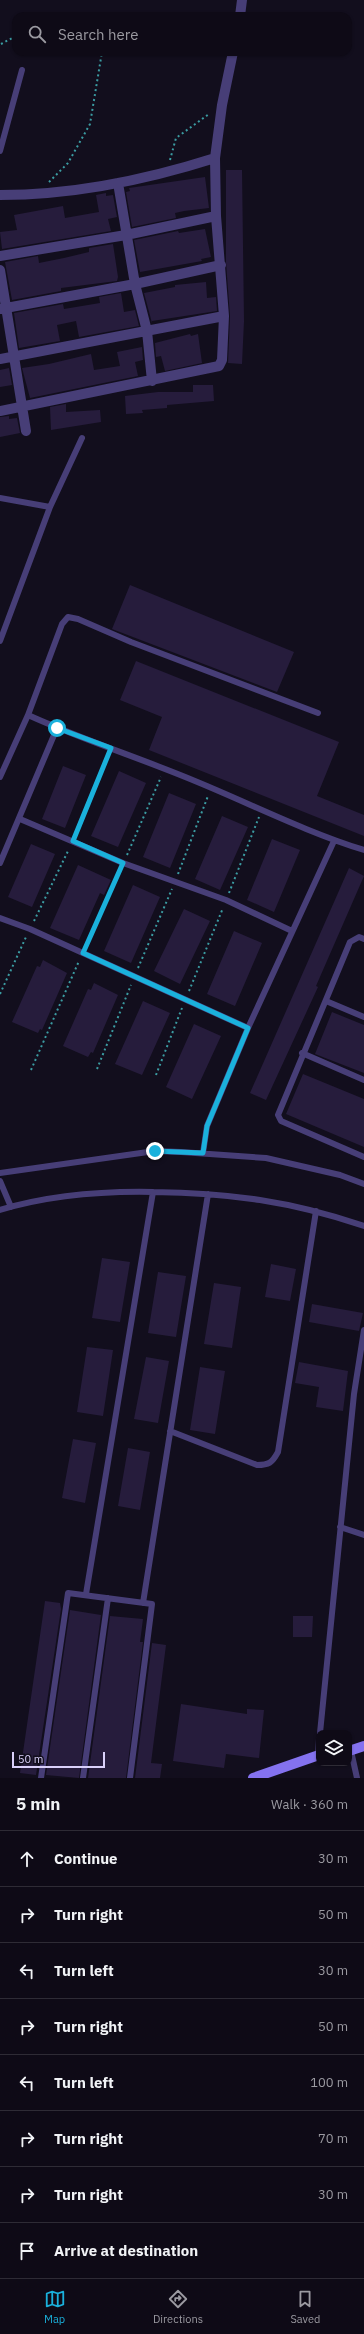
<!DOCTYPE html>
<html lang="en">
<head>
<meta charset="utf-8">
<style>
	:root { --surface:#0e0a16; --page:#17131f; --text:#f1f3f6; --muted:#9b9aa1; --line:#2e2b35; --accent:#1ab1dc }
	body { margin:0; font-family:"IBM Plex Sans",sans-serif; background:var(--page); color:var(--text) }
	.controls { position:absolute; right:12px; bottom:12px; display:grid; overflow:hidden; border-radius:8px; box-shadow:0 1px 3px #0004 }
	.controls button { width:36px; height:36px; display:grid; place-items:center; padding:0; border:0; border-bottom:1px solid var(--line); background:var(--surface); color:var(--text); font:20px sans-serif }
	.scale { position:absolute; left:12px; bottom:10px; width:93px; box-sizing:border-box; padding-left:4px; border:2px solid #d9d0f9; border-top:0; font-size:11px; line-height:14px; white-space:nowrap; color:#d9d0f9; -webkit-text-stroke:3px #120e1d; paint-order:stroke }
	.stop { position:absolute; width:12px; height:12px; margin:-9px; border:3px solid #1ab1dc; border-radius:50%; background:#fff }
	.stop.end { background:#1ab1dc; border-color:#fff; box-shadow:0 1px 4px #0008 }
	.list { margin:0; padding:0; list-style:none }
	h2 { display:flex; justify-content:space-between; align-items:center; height:52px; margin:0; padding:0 16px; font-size:17px }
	h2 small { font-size:13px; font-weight:400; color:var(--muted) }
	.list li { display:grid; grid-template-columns:26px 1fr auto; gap:12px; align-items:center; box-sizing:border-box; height:56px; padding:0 16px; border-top:1px solid var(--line) }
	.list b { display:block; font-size:15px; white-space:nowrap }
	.list em { font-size:13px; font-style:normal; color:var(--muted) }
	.icon { flex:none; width:22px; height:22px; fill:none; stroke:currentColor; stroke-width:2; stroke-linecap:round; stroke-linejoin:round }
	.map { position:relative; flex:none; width:364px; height:1778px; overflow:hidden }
	.search { position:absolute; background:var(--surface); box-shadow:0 1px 3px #0004; left:12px; right:12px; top:12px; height:44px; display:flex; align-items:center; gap:10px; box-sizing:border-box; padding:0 14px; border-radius:12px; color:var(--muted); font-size:15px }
	.sheet { height:500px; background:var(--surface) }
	nav { display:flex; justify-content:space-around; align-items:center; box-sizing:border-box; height:56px; border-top:1px solid var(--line); background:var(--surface); font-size:11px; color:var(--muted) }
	nav a { display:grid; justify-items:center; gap:2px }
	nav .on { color:var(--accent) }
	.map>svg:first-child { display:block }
</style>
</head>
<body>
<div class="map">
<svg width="364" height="1778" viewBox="0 0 364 1778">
	<rect width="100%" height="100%" fill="#120e1d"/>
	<path fill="#261c3c" d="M226 170H242L244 321 242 364 228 363 230 316 226 262Z
		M205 177 209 208 184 211 175 213 176 218 132 227 126 192 130 191 129 188Z
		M106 193V196L113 195 117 217 108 219 111 231 2 249 0 232 17 230 14 215 63 206 65 218 99 212 96 195Z
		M205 229 211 257 201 259 202 261 140 272 134 240 178 231 179 233Z
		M113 244 118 277 117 281 61 288V291L12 300 5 262 38 256 39 263 64 258 89 252V248Z
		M206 282 207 298 216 297 217 311 152 321V323L144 293 175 287V285Z
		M121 293 124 312 135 310 139 326 79 337 76 321 57 325 60 341 19 348 14 313 63 304 64 309 100 303 99 297Z
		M190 334 191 336 198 334 202 363 165 371 161 356 156 357 155 343Z
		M142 347 143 360 135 362 138 376 30 398 22 368 49 364 91 354 94 370 120 366 117 352Z
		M9 368 12 385 0 387V370Z
		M193 385H213L214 401 167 405V408L142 410 143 413 126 414 125 396 158 392H193Z
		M66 404V412L100 410 101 422 51 430 50 407Z
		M9 416V419L17 418 20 433 0 437V417Z
		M130 585 294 652 277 692 112 629Z
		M136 661 339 742 317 796 364 815V836L149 750 162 717 120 700Z
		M63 766 86 775 65 828 42 819Z
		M119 771 146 783 118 847 91 836Z
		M169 793 196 804 170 868 143 857Z
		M222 816 248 827 220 890 195 879Z
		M272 839 300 850 274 912 247 900Z
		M31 844 55 854 32 907 8 897Z
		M78 865 111 880 104 895 100 893 79 940 50 928Z
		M349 868 364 876 316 986 318 987 266 1100 250 1093Z
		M133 885 160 897 131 963 104 951Z
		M184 909 210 921 180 984 154 971Z
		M234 931 262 943 235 1006 207 994Z
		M43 960 67 973 42 1030 40 1029 38 1033 12 1022 37 966 40 967Z
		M94 983 118 995 93 1053 91 1052 88 1057 63 1046 88 989 91 990Z
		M143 1001 170 1013 142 1075 115 1064Z
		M332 1012 364 1025V1073L315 1054Z
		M194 1024 221 1036 192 1099 166 1087Z
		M303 1074 364 1099V1147L286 1114Z
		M102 1258 130 1262 120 1322 92 1318Z
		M271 1264 296 1269 290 1301 265 1297Z
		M158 1272 186 1276 176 1337 148 1333Z
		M214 1283 241 1287 232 1348 204 1344Z
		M312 1304 363 1313 359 1331 309 1322Z
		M87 1347 113 1350 103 1416 77 1412Z
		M146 1357 169 1361 158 1423 134 1419Z
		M299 1362 348 1371 343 1411 316 1407 319 1387 295 1383Z
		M200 1367 225 1371 215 1434 190 1430Z
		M73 1439 96 1443 85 1503 62 1498Z
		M128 1448 150 1452 140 1510 118 1506Z
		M45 1601 60 1603 61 1609 36 1775 20 1773Z
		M70 1610 101 1615 79 1778 46 1775Z
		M110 1616 143 1619 140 1642H143L126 1778H88Z
		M293 1616H313L312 1637H293Z
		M152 1643 166 1645 151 1763 162 1764 160 1778H135Z
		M181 1704 247 1714V1709L264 1710 259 1758 226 1754 224 1768 173 1761Z"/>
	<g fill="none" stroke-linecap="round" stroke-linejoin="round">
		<path stroke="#3b9ca2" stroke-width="2" stroke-dasharray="2 3" stroke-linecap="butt" d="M46 16 49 13 68 16
			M1 44 16 36
			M170 160 176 138 209 114
			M49 182 68 163 90 124 102 52
			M76 834 107 757
			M127 855 161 777
			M178 874 208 796
			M229 893 259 817
			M34 921 69 849
			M86 945 120 870
			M138 968 172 889
			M189 991 223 908
			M0 994 26 937
			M97 1069 131 985
			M31 1070 79 961
			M156 1075 182 1008"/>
		<path stroke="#473e77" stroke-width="6" d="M0 151 22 70
			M0 498 50 507
			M0 641 50 507 82 438
			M28 715C83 740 140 758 195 781 251 804 306 832 364 850
			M0 777 28 715 62 624 68 617 78 619 131 642 318 713
			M20 819 123 863 226 900 292 931
			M0 863 57 728
			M0 918 30 929 248 1028
			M364 939 359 937 350 942 278 1115 281 1121 364 1157
			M326 1001 364 1017
			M302 1053 364 1080
			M203 1153 207 1126 248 1028 334 841
			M0 1173 155 1151 181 1152 266 1158 340 1175 364 1184
			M0 1181 11 1207
			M0 1210C50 1195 101 1191 153 1192 230 1193 291 1201 364 1226
			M170 1431 257 1465C269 1465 272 1463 278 1452L316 1211
			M340 1527 364 1535
			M86 1594 153 1192
			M143 1603 208 1194
			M320 1733 354 1394 364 1330
			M351 1751 357 1778
			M318 1755 319 1739
			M41 1778 68 1593 152 1604 130 1778
			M83 1778 108 1598"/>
		<path stroke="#473e77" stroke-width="10" d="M240 16 242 0
			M215 158 222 105 233 52
			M118 183 135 284 147 331 152 381
			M0 195C73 195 146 180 215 158L216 216 224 316 222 360 219 366 0 411
			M0 256 126 235 216 216
			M0 270 26 431
			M0 309 135 284 221 265
			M0 359 224 316"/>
		<path stroke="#8472ef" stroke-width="10" d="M349 1751 364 1746
			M253 1778 319 1755"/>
	</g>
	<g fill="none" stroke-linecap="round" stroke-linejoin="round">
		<path stroke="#1ab1dc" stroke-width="5" d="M57 728 111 748 73 841 123 863 83 953 248 1028 207 1126 203 1153 155 1151"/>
	</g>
</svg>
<div class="controls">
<button><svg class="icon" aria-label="layers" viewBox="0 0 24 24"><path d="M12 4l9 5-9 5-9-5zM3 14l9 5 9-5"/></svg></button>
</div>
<div class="scale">50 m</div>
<div class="stop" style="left:57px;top:728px"></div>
<div class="stop end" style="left:155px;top:1151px"></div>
<div class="search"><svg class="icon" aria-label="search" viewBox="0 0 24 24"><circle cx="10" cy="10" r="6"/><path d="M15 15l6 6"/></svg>Search here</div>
</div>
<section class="sheet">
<h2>5 min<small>Walk · 360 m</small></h2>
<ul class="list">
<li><svg class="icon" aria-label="ahead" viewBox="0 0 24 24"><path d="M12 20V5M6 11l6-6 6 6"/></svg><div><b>Continue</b></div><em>30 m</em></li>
<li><svg class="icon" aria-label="right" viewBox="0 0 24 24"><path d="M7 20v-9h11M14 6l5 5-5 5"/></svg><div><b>Turn right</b></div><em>50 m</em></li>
<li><svg class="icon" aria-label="left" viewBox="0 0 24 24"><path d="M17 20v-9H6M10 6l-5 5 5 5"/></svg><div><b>Turn left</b></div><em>30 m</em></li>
<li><svg class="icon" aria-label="right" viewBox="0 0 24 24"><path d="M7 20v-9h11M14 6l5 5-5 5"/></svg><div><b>Turn right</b></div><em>50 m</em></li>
<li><svg class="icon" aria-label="left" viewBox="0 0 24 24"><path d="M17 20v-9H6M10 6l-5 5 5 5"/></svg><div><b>Turn left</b></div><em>100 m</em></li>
<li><svg class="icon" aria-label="right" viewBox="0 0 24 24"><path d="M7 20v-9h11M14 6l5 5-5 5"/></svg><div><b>Turn right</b></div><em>70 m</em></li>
<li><svg class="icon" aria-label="right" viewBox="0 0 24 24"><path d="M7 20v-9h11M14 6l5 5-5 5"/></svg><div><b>Turn right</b></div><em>30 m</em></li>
<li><svg class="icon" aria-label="arrive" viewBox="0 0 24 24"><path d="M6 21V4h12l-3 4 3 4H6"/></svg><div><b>Arrive at destination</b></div></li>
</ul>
</section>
<nav>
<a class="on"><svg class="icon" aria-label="map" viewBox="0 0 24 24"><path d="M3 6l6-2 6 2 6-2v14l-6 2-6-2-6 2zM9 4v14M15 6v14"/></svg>Map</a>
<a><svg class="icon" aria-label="directions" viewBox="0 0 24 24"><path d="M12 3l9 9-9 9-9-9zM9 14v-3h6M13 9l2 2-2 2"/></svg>Directions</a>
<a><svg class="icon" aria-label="saved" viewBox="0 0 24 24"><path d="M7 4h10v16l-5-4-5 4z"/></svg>Saved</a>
</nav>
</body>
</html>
